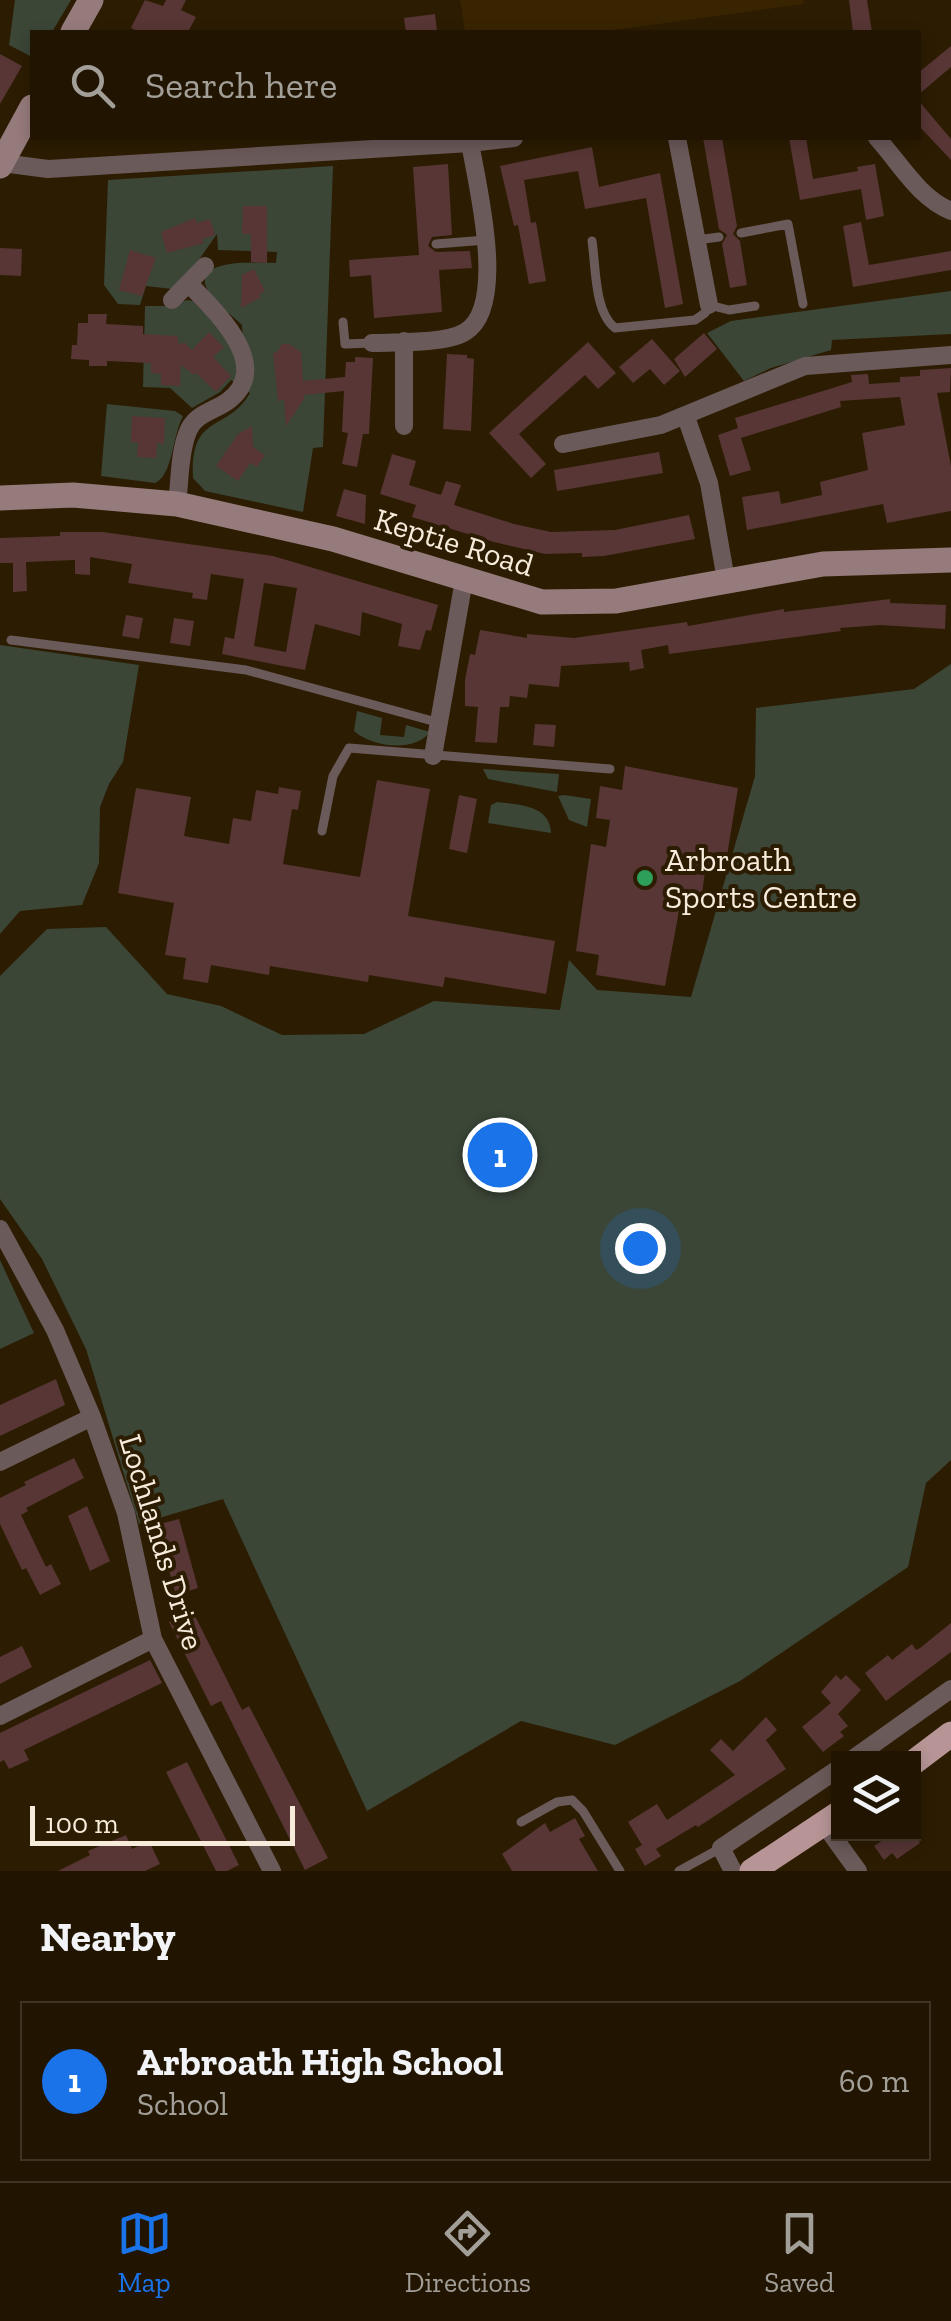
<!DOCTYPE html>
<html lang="en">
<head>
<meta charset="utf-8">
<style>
	:root { --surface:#211502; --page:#291e0c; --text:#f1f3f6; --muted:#a29f99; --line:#3e3424; --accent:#1a73e8 }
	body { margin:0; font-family:"Zilla Slab",serif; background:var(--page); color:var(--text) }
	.controls { position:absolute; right:30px; bottom:30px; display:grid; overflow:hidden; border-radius:0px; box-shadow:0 5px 15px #0003 }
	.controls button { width:90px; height:90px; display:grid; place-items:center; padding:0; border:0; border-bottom:2px solid var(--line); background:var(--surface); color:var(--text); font:50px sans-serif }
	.scale { position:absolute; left:30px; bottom:25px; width:265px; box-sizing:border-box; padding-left:10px; border:5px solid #f7ecdc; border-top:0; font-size:28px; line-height:35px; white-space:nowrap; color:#f7ecdc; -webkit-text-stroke:8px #2c1c02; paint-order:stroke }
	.you { position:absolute; left:640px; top:1248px; width:35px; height:35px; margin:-25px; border:8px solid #fff; border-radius:50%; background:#1a73e8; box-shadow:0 0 0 15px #1a73e833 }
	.badge { display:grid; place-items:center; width:65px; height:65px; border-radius:50%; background:var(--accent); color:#fff; font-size:32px; font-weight:700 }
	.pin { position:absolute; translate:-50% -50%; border:5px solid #fff; box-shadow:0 2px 10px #0006 }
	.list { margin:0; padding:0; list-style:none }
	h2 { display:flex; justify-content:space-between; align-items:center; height:130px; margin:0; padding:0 40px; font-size:42px }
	h2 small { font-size:32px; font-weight:400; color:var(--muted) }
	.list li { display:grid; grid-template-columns:65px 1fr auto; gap:30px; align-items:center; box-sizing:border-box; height:160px; margin:0 20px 20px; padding:0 20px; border:2px solid var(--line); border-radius:0px }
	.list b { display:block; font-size:38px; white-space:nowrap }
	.list p { margin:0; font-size:32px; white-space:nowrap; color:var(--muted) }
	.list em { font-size:32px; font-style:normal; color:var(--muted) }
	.icon { flex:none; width:55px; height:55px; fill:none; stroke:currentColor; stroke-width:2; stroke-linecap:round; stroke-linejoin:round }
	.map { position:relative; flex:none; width:951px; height:1871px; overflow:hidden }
	.search { position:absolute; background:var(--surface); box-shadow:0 5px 15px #0003; left:30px; right:30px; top:30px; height:110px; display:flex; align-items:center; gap:25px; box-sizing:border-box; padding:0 35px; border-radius:0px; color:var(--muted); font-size:38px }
	.sheet { height:310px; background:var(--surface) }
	nav { display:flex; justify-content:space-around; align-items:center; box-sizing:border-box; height:140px; border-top:2px solid var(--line); background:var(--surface); font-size:28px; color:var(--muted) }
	nav a { display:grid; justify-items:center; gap:5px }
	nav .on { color:var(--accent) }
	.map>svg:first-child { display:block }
</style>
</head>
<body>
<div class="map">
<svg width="951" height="1871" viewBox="0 0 951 1871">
	<rect width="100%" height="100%" fill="#2c1c02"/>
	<path fill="#382401" d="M460 0H803L804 4 599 32H465Z"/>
	<path fill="#3b4637" d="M15 0H71L52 32H32V57L9 45Z
		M333 166 323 447 313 448 303 512 205 491 193 478C190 412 227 433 250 393L246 390 242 325C232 315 215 304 208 291 189 257 261 263 276 263L277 252 218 250 217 234 198 261 172 289 146 286 140 305 118 304 104 285 108 180Z
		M951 291V334L832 340 831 350 771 368 744 381 707 333 731 321Z
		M187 300 193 301C215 323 248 348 236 383L231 380 220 392 192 408 170 388 143 387 145 306H169Z
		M107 404 175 411 183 416C172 437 173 475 155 483L101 476Z
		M0 645 139 665 123 762 109 784 100 807 99 863 82 905 20 911 0 934Z
		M951 664V1460L926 1483 908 1567 740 1681 615 1745 521 1721 367 1811 223 1499 139 1524 86 1349 42 1259 0 1199V976L47 929 106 927 167 994 221 1006 282 1035 364 1034 434 1001 560 1010 569 960 597 990 691 997 755 776 756 708 914 689Z
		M357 711 382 718 380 735 404 737 406 725 430 732C414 753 372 747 354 731Z
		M483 769 559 774 557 792 488 779Z
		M564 795 591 799 587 827 569 820 558 796Z
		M497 802C519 805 550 805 551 833L488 823 491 805Z
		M0 1260 34 1333 0 1349Z"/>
	<path fill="#573635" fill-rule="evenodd" d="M145 0 163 6 166 0H186L181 10 196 17 188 32H139L131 28Z
		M849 0H867L872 32H853Z
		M435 14 437 31 406 32 404 18Z
		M951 46V67L918 95V73Z
		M0 54 22 66 0 104Z
		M918 100 951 139V160L918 125Z
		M703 138H722L737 226 733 234 740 241 747 285 730 288 722 244 727 235 719 229Z
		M789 138H806L813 179 858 171 857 167 875 164 884 216 866 220 861 189 800 200Z
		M592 147 599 187 660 173 683 304 665 308 646 198 585 209 578 171 524 180 531 223 536 222 546 281 529 284 518 225 514 226 500 166Z
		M448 164 452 235 432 237 428 246 436 252 470 251 472 268 439 270 442 312 374 318 371 275 350 277 349 260 419 255 413 167Z
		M243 206H267V263L251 262V234H242Z
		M195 218 197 223 210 219 215 235 202 239 204 243 167 253 161 232Z
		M861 222 869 265 951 251V270L853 287 843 226Z
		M0 248 22 249 21 276 0 275Z
		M130 250 156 258 142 296 119 290Z
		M254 269 265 291 259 294 261 297 241 308 242 275Z
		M88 314H107L106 324 143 326V334L177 336 179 344 185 343 192 350 209 332 224 347 213 357 231 376 216 392 196 373 194 375 181 365 180 386 161 385V374L151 373V363L107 361V366H89V360L71 359 72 345H77L78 323H88Z
		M704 333 717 349 685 377 674 359Z
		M652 339 680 371 664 385 650 369 633 383 619 367Z
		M588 342 616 373 598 389 585 375 519 434 546 464 531 478 489 433Z
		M282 344H289L301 352 303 381 345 377 346 362H355V357L373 358 369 434H363L357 467 342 464 348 433 342 432 344 391 304 395V399L286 426 284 400 278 401 273 353 277 352Z
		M447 354 467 355V358L474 359 471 431 443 429Z
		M951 368 950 392 937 393 951 466V511L887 523 883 504 747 530 742 497 779 491 781 504 822 495 820 482 868 470 862 433 905 425 900 397 840 401 841 407 741 438 751 470 730 476 718 435 738 428 735 418 852 382 851 375 868 374 869 384 900 382V377L920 376V370Z
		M132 416 165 418 164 444 157 443 156 458 137 457 138 443 131 442Z
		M252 426 253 447 265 455 257 467 250 463 238 481 216 466 238 434Z
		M659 452 663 473 557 491 554 470Z
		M392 454 416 461 409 485 441 495 446 481 461 485 454 505 514 524 551 532 615 530 689 515 695 539 604 556 582 557V553L545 554 494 542 412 517 416 505 380 494Z
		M344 489 366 495 365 524 336 516Z
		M60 532H103L273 556 438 605 431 631 426 630 420 650 398 646 402 624 362 612 360 636 315 624 305 670 283 666 222 654 225 637 234 639 244 579 211 574 207 600 192 598 193 593 128 583 132 564 90 557V575L75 574V560L26 562 27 591 13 592V563H0V538L60 536ZM264 583 297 588 286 652 254 646Z
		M890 599V603L946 605 945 629 880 625 840 628 841 631 669 654 668 645 641 650 644 668 630 671 629 662 561 666 559 687 529 684 527 698 510 696 509 707H500L497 743 475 742 478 707 465 706V680L470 654 475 655 480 630 527 638V634L574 638 687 622 688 626 784 609V612Z
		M126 615 143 618 139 639 122 636Z
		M174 618 194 621 190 646 170 643Z
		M535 724 556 725 554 747 533 745Z
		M625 766 738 788 724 874 705 871 702 894 683 890 665 986 596 975 599 955 576 951 591 844 606 847 610 820 596 818 600 786 622 790Z
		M377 780 430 789 408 916 555 941 546 994 445 977 443 987 369 975 368 982 270 966 269 975 211 965 208 983 183 979 186 958 165 955 174 903 118 893 136 788 191 797 184 836 229 844 233 818 251 821 256 790 278 794 279 787 301 791 298 810 292 809 283 864 360 877Z
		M459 795 477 799 467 853 449 849Z
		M56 1379 65 1405 0 1436V1405Z
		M74 1458 84 1478 26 1508 28 1511 21 1515 46 1567 51 1564 61 1584 40 1595 26 1568 22 1570 0 1524V1498L26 1485 24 1482Z
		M87 1506 110 1561 90 1571 68 1516Z
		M179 1519 198 1588 176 1595 156 1525Z
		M192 1610 242 1710 249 1706 328 1858 305 1870 221 1701 211 1706 169 1622Z
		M951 1623V1652L886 1701 865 1673 888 1655 892 1660 912 1644 916 1650 920 1648Z
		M22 1646 32 1667 0 1684V1657Z
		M150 1660 162 1683 24 1750 29 1760 20 1764 9 1769 4 1760 0 1762V1733Z
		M836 1675 841 1680 846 1675 861 1690 838 1714 848 1726 840 1732 844 1736 823 1752 802 1727 831 1703 821 1692Z
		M766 1717 777 1730 766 1740 786 1769 698 1827 696 1825 656 1849 661 1856 645 1866 635 1849 642 1845 628 1822 657 1804 667 1820 735 1775 710 1750 721 1739 733 1751Z
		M187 1762 239 1865 227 1871H216L166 1772Z
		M575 1818 585 1836 579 1839 598 1871H512L502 1854 545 1823 550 1832Z
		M879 1834H914L920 1843 897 1859 892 1853 884 1860 874 1846 883 1840Z
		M126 1835 132 1849 149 1841 160 1864 145 1871H58L90 1855 88 1851Z"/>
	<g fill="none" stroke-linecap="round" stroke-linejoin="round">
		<path stroke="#6b5a5a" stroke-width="9" d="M741 233 788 224 803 304
			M697 240 719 237
			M592 241C596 266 594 312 615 328L695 320 705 313 709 305 729 310 755 306
			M436 244 486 240
			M343 322 345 344 372 343
			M11 640 246 670 440 723
			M322 831 333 776 349 748 610 769
			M521 1822 557 1802 572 1800 583 1811 620 1871
			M679 1871 721 1848"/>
		<path stroke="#6b5a5a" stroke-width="18" d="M677 138 709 305
			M877 138C900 163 918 197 951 211
			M2 163 48 169 470 143 514 138
			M172 300 205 266
			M372 343C396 342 445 344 465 332 508 307 477 184 470 143
			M686 417 709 483 726 580
			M404 426V341
			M563 444 661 425 805 366 951 355
			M177 504C180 482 179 455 187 434 194 413 213 412 228 401 275 366 214 310 189 284
			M433 756 464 580
			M0 1229 55 1330 92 1417 126 1513 153 1639 272 1871
			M0 1462 92 1417
			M0 1716 153 1639
			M854 1758 951 1689
			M824 1824 858 1871
			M733 1871 721 1848 838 1769"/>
		<path stroke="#967b7c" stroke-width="25" d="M73 32 91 0
			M0 166 32 107
			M0 498 73 495 177 504 333 539 542 602 616 601 823 564 951 560"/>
		<path stroke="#b79596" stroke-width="25" d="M914 1762 951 1734
			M752 1871 838 1814"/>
	</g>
	<circle fill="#2e9e5b" stroke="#2c1c02" stroke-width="4" cx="645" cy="878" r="10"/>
	<g text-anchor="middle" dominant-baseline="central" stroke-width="8" stroke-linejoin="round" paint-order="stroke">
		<g font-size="32" fill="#f7ecdc" stroke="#2c1c02">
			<text transform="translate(454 542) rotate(17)">Keptie Road</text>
			<text transform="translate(162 1542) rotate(73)">Lochlands Drive</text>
		</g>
		<g font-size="32" fill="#f7ecdc" stroke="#2c1c02" text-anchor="start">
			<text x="665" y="860">Arbroath<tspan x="665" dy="37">Sports Centre</tspan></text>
		</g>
	</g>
</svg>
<div class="controls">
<button><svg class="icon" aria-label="layers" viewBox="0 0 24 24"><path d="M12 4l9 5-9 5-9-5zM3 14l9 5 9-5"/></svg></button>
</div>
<div class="scale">100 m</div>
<div class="you"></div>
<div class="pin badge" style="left:500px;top:1155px">1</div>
<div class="search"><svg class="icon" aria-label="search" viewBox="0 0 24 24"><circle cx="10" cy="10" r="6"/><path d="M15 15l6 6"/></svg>Search here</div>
</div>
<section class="sheet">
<h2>Nearby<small></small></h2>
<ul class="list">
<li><span class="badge">1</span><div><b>Arbroath High School</b><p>School</p></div><em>60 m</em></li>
</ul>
</section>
<nav>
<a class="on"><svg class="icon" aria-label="map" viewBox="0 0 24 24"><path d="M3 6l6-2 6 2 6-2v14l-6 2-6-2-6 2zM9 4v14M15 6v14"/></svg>Map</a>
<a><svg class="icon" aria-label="directions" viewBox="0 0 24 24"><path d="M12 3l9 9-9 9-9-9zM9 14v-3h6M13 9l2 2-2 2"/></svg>Directions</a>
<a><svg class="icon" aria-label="saved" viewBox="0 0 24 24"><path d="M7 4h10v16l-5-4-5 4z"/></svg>Saved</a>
</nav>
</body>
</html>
